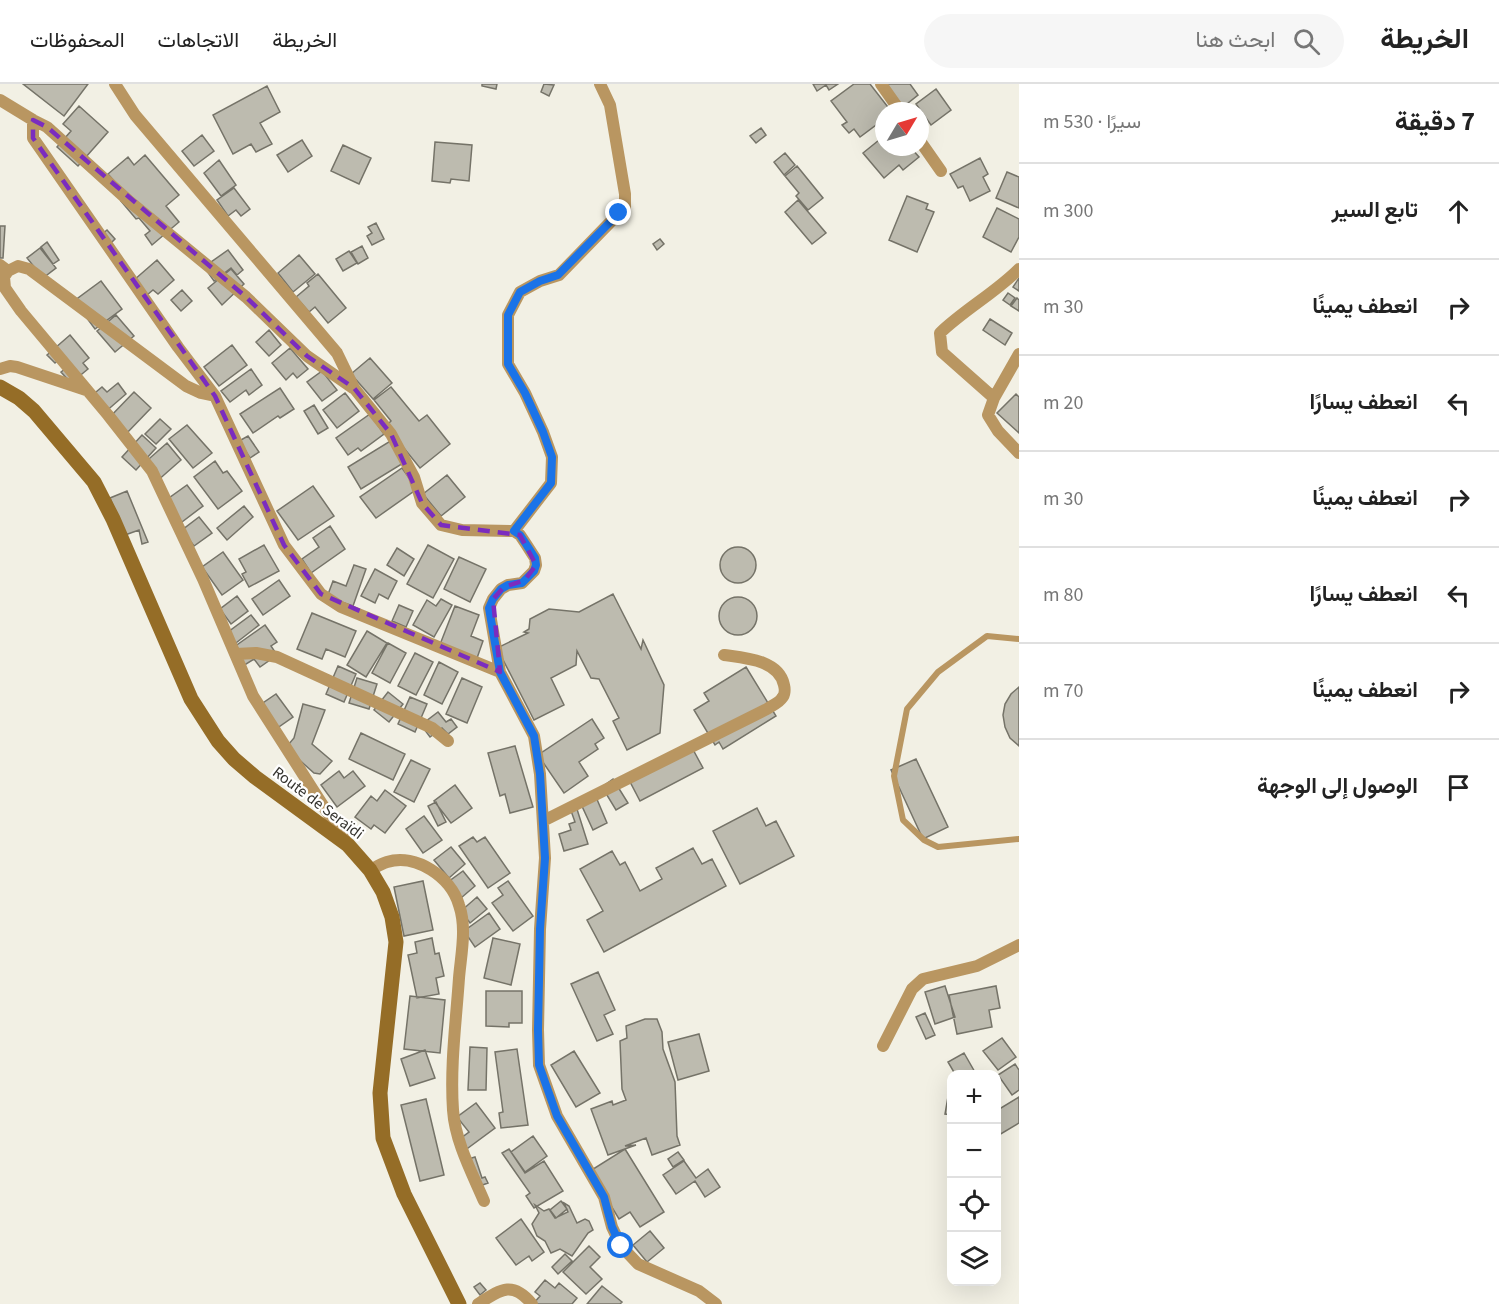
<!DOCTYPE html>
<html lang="ar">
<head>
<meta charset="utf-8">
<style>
	:root { --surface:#fff; --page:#f6f6f6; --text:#222; --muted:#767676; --line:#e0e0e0 }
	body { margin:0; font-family:"Source Sans 3",Vazirmatn,sans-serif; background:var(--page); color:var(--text); direction:rtl }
	.controls { position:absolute; right:18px; bottom:18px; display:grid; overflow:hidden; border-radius:12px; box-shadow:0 6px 24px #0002 }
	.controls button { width:54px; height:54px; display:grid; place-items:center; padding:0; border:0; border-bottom:2px solid var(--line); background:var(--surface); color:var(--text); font:30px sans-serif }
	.compass { position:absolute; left:875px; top:18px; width:54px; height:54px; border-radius:50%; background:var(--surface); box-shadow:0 6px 24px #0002; rotate:52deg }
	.stop { position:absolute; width:18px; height:18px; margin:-14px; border:4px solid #1a73e8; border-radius:50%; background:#fff }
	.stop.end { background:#1a73e8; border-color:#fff; box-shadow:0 2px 6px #0008 }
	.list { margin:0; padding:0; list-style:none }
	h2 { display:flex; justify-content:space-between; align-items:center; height:78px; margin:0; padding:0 24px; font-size:26px }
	h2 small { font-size:20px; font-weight:400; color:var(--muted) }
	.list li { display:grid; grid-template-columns:39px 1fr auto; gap:18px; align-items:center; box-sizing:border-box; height:96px; padding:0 24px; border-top:2px solid var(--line) }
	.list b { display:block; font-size:22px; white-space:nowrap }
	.list em { font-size:20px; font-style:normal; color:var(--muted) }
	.icon { flex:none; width:33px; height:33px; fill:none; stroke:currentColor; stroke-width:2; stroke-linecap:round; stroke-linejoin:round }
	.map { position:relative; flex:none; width:1019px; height:1220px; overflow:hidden; direction:ltr }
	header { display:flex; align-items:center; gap:36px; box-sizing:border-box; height:84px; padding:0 30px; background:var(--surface); border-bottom:2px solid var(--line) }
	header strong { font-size:28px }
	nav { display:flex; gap:33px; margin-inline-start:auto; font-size:21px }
	.search { width:420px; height:54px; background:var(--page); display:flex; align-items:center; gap:15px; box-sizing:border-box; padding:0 21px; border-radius:33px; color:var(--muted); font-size:22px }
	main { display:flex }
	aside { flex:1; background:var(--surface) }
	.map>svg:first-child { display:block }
</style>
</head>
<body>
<header>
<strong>الخريطة</strong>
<div class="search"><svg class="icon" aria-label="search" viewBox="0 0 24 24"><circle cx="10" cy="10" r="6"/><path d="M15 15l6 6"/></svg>ابحث هنا</div>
<nav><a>الخريطة</a><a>الاتجاهات</a><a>المحفوظات</a></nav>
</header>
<main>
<aside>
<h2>7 دقيقة<small>سيرًا · 530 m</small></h2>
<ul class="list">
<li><svg class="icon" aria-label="ahead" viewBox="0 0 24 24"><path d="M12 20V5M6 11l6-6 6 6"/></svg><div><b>تابع السير</b></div><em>300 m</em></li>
<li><svg class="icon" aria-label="right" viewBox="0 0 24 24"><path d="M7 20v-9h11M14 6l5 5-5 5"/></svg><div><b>انعطف يمينًا</b></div><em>30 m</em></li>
<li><svg class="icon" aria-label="left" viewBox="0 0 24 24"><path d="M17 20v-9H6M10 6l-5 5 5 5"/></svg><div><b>انعطف يسارًا</b></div><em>20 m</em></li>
<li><svg class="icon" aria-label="right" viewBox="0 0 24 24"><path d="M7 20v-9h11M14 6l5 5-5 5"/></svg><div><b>انعطف يمينًا</b></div><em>30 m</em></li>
<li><svg class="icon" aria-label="left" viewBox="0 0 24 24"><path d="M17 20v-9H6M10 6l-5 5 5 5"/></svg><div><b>انعطف يسارًا</b></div><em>80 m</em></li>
<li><svg class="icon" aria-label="right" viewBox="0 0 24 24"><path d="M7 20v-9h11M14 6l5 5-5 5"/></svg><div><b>انعطف يمينًا</b></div><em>70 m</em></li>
<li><svg class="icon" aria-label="arrive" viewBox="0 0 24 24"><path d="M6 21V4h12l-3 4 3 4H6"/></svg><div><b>الوصول إلى الوجهة</b></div></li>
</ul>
</aside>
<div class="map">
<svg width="1019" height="1220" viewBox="0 0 1019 1220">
	<rect width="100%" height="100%" fill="#f2f0e4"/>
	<path fill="#bdbbaf" stroke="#757368" stroke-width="1.5" d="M23 0H88L64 32Z
		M482 0H497L496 5 482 2Z
		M544 0 554 1 549 12 541 8Z
		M813 0H838L829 6 826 1 817 7Z
		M854 0H870L891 27H884V35L860 53 854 45 849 49 842 41 847 38 831 17Z
		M886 0H910L918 11 903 23Z
		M267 2 280 28 260 39 272 60 256 68 251 60 233 70 213 31Z
		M936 5 951 26 931 41 916 20Z
		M79 22 108 48 78 82 57 63 71 47 63 40Z
		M761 44 766 51 756 59 750 52Z
		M202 51 214 67 194 82 182 67Z
		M884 52V63H910L919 73 903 86 899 81 884 94 863 69Z
		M302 56 312 72 288 88 277 71Z
		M435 58 472 61 469 97 451 95 450 99 432 97Z
		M343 61 371 74 359 100 331 87Z
		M785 69 795 81 784 91 774 78Z
		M145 71 179 111 166 122 179 138 152 161 145 151 150 147 139 134 136 135 121 117 127 112 108 90 128 73 134 81Z
		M980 74 988 90 983 93 990 107 970 117 963 102 958 104 950 90Z
		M219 76 236 101 221 112 204 89Z
		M797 82 823 114 808 126 796 112 799 109 785 92Z
		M1007 88 1019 93V124L996 114Z
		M234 104 250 125 241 132 236 126 228 132 217 116Z
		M907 112 928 120 926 125 934 128 917 168 889 156Z
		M798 116 826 149 812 160 785 128Z
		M997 124 1019 135V153L1011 168 983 153Z
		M376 139 384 155 372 161 367 152 372 149 368 143Z
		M0 142H5L3 174H0Z
		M107 146 115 155 110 160 101 151Z
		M660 155 664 160 657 166 653 160Z
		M47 158 59 176 53 180 41 163Z
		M362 162 368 174 358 180 351 168Z
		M40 164 56 184 43 194 27 174Z
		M228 166 243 186 237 191 231 184 214 197 204 183Z
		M349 167 357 179 343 187 336 175Z
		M299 171 315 190 293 208 278 189Z
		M157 176 174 196 158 210 153 206 147 211 134 196Z
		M231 185 244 200 222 221 208 204Z
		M318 190 346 224 328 239 315 223 309 228 296 213 309 202 307 199Z
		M1019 194V207L1013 203Z
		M101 197 122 225 95 245 74 217Z
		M182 206 192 217 181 227 171 216Z
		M1008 209 1015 214 1010 221 1003 216Z
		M1017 214 1019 216V227L1011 222Z
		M116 231 134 252 115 268 97 247Z
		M990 235 1012 249 1005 261 983 246Z
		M269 246 281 261 269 272 256 258Z
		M70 251 89 274 83 279 88 285 71 299 61 288 70 281 63 272 55 279 47 271Z
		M232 261 247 281 219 302 204 283Z
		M290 264 308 285 297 294 293 289 286 296 272 279Z
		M370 274 392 299 373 315 351 290Z
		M251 285 262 301 249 311 246 306 230 318 221 307Z
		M322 287 337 306 322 317 307 298Z
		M118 299 126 310 104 329 90 313 102 303 107 308Z
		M391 303 419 337 427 331 450 360 420 384 386 342 391 337 374 316Z
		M280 304 294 325 280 334 278 332 253 349 240 330Z
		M134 308 151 324 125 351 108 335Z
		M345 309 359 327 337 344 323 326Z
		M1016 310 1019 313V349L997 329Z
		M314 321 328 344 318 350 304 327Z
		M370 330 384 350 361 367 358 364 348 371 336 354Z
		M160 335 171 345 156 360 145 350Z
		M187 341 212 369 193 384 169 355Z
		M142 351 156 364 136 386 122 373Z
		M248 352 259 368 250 374 239 357Z
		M392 356 405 378 361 405 348 383Z
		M167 359 181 376 156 398 142 381Z
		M215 377 223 389 227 387 242 407 218 425 194 393Z
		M402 384 417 405 376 434 360 413Z
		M447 391 465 413 441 432 423 410Z
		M187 401 203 422 178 441 162 419Z
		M313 402 334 432 298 456 277 427Z
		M127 407 148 458 142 460 139 446 125 451 110 414Z
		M244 422 253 433 227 456 217 444Z
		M199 433 212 449 194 462 182 446Z
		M330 442 345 465 311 489 302 475 319 463 313 454Z
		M264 461 279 487 249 503 242 490 246 488 239 475Z
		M428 461 454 475 433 514 407 500Z
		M720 481a18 18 0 1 1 36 0a18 18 0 1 1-36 0Z
		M397 464 414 475 404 492 387 481Z
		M223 468 243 496 222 511 202 483Z
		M459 473 486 485 470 518 444 505Z
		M354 481 366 485 353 522 327 513 333 497 346 502Z
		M375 485 397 497 388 515 379 510 375 519 361 512Z
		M279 496 290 512 263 531 252 515Z
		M613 510 641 565 643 556 664 601 660 649 627 666 613 637 619 634 599 595 591 594 577 567 576 581 551 594 564 621 534 636 497 564 528 549 524 548 529 545 530 535 549 525 579 528Z
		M237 512 248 527 231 540 220 525Z
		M719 532a19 19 0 1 1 38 0a19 19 0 1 1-38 0Z
		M441 515 452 521 434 553 413 541 427 516 436 522Z
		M399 521 413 527 406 543 392 537Z
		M455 522 479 531 471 552 483 557 476 577 439 563Z
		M312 529 356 547 345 573 326 565 322 575 297 565Z
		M251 531 259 541 232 562 224 551Z
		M265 541 277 558 271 562 277 571 260 583 254 575 243 582 234 563Z
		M367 547 387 559 366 593 347 581Z
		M388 559 406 569 390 599 372 589Z
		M415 569 433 578 416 611 398 602Z
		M439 578 458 588 442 620 424 611Z
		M338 582 356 590 344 618 326 610Z
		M746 583 776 632 723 665 719 658 715 661 694 626 709 617 704 609Z
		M357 594 377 600 369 625 349 619Z
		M462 594 482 603 467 639 446 630Z
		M1019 603V662L1010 654 1005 643 1003 631 1005 620 1011 610Z
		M388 608 403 620 389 638 374 626Z
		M276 610 293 633 273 647 257 623Z
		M410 613 427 620 415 648 398 640Z
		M303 620 325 626 312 660 332 677 320 690 314 689 296 673 283 667 294 654Z
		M438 628 446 638 451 635 457 643 448 650 442 644 430 653 421 641Z
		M592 635 604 654 595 660 598 665 579 678 588 692 564 709 538 671Z
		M361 649 405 670 393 696 349 675Z
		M690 660 703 684 640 717 627 692Z
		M515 662 533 723 510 729 505 710 500 712 488 669Z
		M916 675 948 743 923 755 891 686Z
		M411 676 430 685 414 718 394 708Z
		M339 687 344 694 353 687 365 702 337 723 321 701Z
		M613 695 628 719 616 726 602 703Z
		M455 701 472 724 451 739 434 717Z
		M385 706 406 722 385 749 374 741 371 745 355 733 371 712 377 717Z
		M596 713 607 739 593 746 581 720Z
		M436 718 446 738 438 742 428 722Z
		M576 722 588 760 564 767 559 750 571 746 569 740 575 738 570 724Z
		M757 724 766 742 776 737 794 772 740 800 713 747Z
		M424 732 442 756 423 769 406 745Z
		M473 753 477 758 485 753 510 789 488 804 459 762Z
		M451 763 465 780 449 794 434 776Z
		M693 764 702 780 712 775 726 802 604 868 587 836 603 827 580 785 612 767 620 781 625 778 640 807 662 795 656 784Z
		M463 787 475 802 461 814 448 798Z
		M423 797 433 846 404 852 394 803Z
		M508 797 533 832 513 847 492 819 503 811 498 804Z
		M477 813 487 825 470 839 461 827Z
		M489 829 500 845 475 863 464 847Z
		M432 854 435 870 439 869 444 892 436 894 439 910 417 914 408 871 417 869 415 858Z
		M493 854 520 860 511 901 484 894Z
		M598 888 615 926 604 931 613 950 597 957 571 900Z
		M945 902 955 933 935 940 925 908Z
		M996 902 1000 924 989 926 992 943 957 950 949 911Z
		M486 907H522V939H509V943L486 942Z
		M410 912 445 916 440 969 404 965Z
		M925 929 935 951 926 955 916 933Z
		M645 935H657L662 948 663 965 675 998 677 1052 680 1061 652 1071 646 1054 625 1062 636 1061 608 1071 591 1025 612 1017 613 1021 626 1016 622 1005 620 957 627 954 626 942Z
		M699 950 709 987 678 996 668 958Z
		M1002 954 1016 973 998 986 983 967Z
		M470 963 487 964 486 1006H468Z
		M517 965 528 1041 501 1044 499 1029 503 1028 495 968Z
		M425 966 435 994 410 1002 401 975Z
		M574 967 600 1009 576 1023 551 981Z
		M964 969 976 990H955L948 978Z
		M1015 980 1019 986V1006L1012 1011 998 991Z
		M949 1007 952 1008V1031L945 1030Z
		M1019 1013V1039L999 1051 996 1047V1027Z
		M426 1015 444 1091 420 1097 401 1021Z
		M476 1019 495 1044 464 1067 457 1057 469 1048 457 1033Z
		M533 1052 547 1072 525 1088 511 1068Z
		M509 1065 525 1089 544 1077 563 1107 534 1124 526 1112 530 1109 502 1069Z
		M625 1065 664 1128 640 1143 630 1128 619 1135 590 1087Z
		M678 1068 684 1076 673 1083 668 1075Z
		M475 1073 482 1094 485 1093 488 1099 474 1104 465 1076Z
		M684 1077 696 1094 708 1085 720 1103 705 1113 695 1097 676 1110 663 1091Z
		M561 1117 567 1125 556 1134 550 1126Z
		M564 1119 569 1122 577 1139 585 1135 589 1137 593 1146 588 1149 572 1172 560 1165 551 1169 545 1157 537 1152 532 1140 539 1129 535 1121 544 1127 549 1125 555 1134 568 1128Z
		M521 1135 544 1168 532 1177 529 1172 516 1181 496 1154Z
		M650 1147 664 1164 647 1178 633 1161Z
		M589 1162 600 1173 590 1183 602 1195 586 1210 563 1188Z
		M565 1170 572 1177 558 1190 552 1183Z
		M545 1196 555 1204 559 1199 577 1214 572 1220H533L540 1212 535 1208Z
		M480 1199 486 1206 480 1211 474 1203Z
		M602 1202 622 1218 620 1220H587Z"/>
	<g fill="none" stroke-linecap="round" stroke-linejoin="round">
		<path stroke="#b99661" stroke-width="6" d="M1019 555 987 552 938 588 907 625 894 692 903 736 924 756 938 763 1019 755"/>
		<path stroke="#b99661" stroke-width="12" d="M115 0 135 31 337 269 354 304 391 350 414 393 422 419 441 441 462 446 514 447 520 451 526 460 535 474 536 481 534 487 522 499 508 501 501 505 493 515 489 524 490 530 500 588 534 652 540 690 545 774 540 845 538 946 539 981 557 1032 604 1113 612 1143 621 1162 638 1180 699 1207 716 1220
			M881 0 900 27
			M0 16 33 36V54L178 263 215 312 284 461 321 510 341 523 500 588
			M33 36 47 43 130 118 246 213 307 272 353 304
			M920 57 941 87
			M0 181 8 187 18 182 29 185 186 302 201 309 215 312
			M1019 185C995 209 965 225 940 249L942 268 994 314 988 331 998 347 1019 369
			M8 187 4 193 5 204 21 227 108 331 152 387 203 495 253 612 345 756
			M0 285 10 282 17 283 86 306
			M994 314 1019 270
			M514 447 551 399 552 373 543 348 525 309 508 280V231L520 208 540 197 559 191 625 123V110L610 21 600 0
			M236 570 256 569 277 573 432 644 448 657
			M543 737 767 625C771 622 779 619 782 614 785 611 785 605 784 601 779 576 745 574 724 571
			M370 786C376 783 381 780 387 778 416 769 451 793 459 821 467 844 461 870 459 894 456 938 450 982 453 1026 455 1057 472 1089 484 1117
			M883 962 912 905 923 895 977 882 1019 861
			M478 1220C500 1206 512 1196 532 1220"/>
		<path stroke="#956d27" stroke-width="15" d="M0 303 19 314 34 327 94 398 113 435 191 615 218 657 234 675 255 693 348 761 370 786 383 808 392 833 396 858 380 1009 383 1054 404 1110 459 1220"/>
	</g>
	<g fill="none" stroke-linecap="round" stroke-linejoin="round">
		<path stroke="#1a73e8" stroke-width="8" d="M619 129 558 191 540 197 520 208 508 231V280L525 309 543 348 552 373 551 399 514 447 520 451 526 460 535 474 536 481 534 487 522 499 508 501 501 505 493 515 489 524 490 530 500 588 534 652 540 690 545 774 540 845 538 946 539 981 557 1032 604 1113 612 1143 621 1162"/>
	</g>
	<path fill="none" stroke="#7b2cbf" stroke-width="4.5" stroke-dasharray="12 8" stroke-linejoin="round" d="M33 36 47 43 246 213 307 272 354 304 391 350 422 419 441 441 520 451 536 481 525 496 504 503 493 515 500 588 321 510 284 461 215 312 33 54Z"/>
	<g text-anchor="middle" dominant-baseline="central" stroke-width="4.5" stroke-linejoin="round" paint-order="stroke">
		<g font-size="16" fill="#34332e" stroke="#fff">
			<text transform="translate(318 719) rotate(37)">Route de Seraïdi</text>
		</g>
	</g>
</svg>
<div class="controls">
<button>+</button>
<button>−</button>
<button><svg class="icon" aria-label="locate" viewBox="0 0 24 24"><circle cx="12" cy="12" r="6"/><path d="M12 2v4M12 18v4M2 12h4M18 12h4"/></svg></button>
<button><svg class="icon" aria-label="layers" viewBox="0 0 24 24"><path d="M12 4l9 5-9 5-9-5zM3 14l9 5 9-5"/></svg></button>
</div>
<svg class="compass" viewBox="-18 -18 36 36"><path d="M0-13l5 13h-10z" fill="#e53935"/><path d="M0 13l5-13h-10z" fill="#767676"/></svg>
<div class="stop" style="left:621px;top:1162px"></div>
<div class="stop end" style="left:619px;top:129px"></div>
</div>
</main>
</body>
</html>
